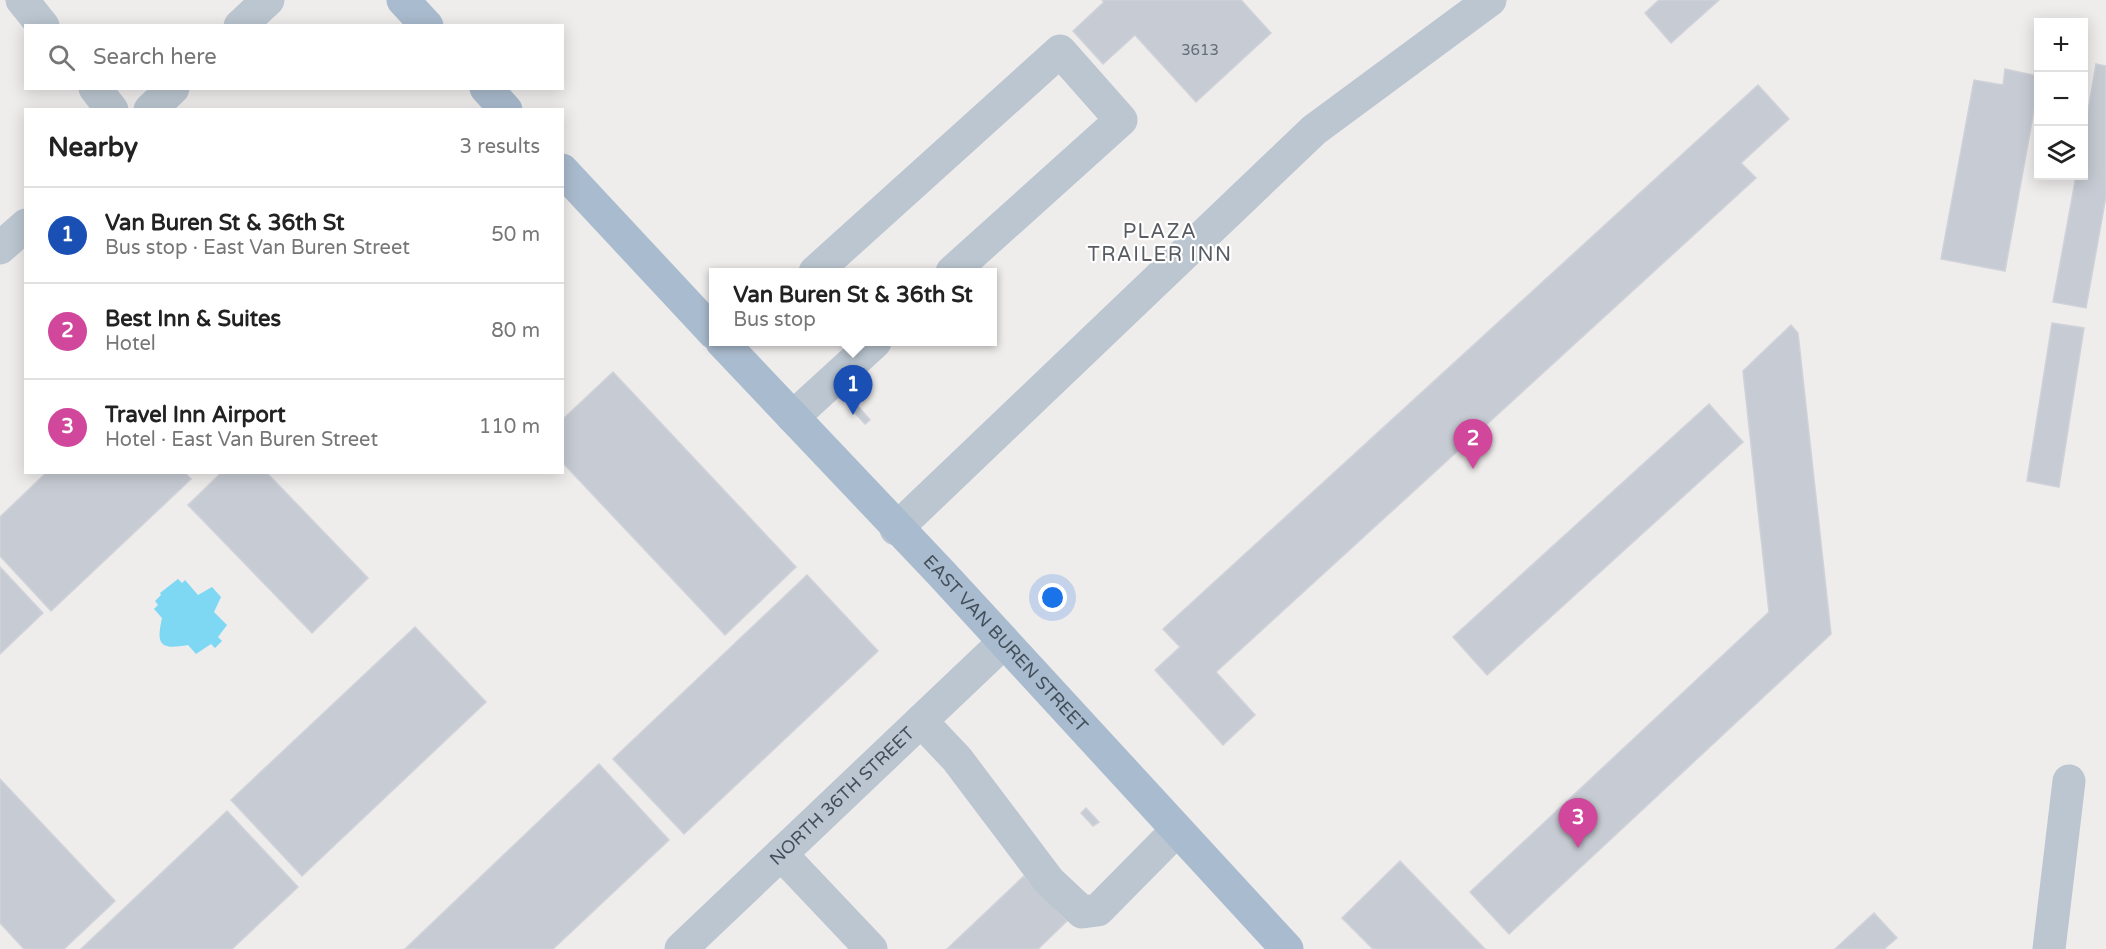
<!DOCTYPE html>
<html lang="en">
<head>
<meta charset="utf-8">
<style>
	:root { --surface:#fff; --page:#f6f6f6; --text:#222; --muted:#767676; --line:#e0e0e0; --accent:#0a67eb }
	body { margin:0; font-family:"Varela Round",sans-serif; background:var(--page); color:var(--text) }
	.controls { position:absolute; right:18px; top:18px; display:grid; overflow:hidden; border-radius:0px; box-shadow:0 3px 15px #0003 }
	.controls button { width:54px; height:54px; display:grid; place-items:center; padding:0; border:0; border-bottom:2px solid var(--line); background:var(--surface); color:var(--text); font:30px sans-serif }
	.you { position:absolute; left:1053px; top:598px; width:21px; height:21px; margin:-15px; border:4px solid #fff; border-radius:50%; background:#1a73e8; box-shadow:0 0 0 9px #1a73e833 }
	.badge { display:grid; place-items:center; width:39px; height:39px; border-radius:50%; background:var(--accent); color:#fff; font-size:20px; font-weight:700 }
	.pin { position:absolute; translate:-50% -50px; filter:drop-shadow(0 2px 3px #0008) }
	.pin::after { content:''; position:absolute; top:32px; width:21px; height:18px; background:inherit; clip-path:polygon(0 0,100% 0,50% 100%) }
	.popup { position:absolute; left:709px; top:268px; width:288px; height:78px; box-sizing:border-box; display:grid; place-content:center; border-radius:0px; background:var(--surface); filter:drop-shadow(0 2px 4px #0005); font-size:20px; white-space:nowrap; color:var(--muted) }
	.popup b { font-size:22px; color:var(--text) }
	.popup::after { content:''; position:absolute; left:50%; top:100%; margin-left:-12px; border:12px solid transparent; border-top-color:var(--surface) }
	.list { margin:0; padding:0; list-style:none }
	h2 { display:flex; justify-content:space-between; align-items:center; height:78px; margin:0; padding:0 24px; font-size:26px }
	h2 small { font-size:20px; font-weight:400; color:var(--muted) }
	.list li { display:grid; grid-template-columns:39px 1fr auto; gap:18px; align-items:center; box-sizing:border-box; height:96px; padding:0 24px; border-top:2px solid var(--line) }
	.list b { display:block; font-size:22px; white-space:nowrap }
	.list p { margin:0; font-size:20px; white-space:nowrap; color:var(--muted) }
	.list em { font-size:20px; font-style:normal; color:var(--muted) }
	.icon { flex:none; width:33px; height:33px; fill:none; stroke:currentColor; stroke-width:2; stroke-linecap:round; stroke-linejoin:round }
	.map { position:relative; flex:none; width:2106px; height:949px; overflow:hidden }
	.search { position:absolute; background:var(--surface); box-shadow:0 3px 15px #0003; left:24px; top:24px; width:540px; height:66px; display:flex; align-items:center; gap:15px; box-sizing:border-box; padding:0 21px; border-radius:0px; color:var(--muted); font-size:22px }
	.panel { position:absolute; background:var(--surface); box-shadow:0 3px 15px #0003; left:24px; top:108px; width:540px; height:366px; border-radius:0px }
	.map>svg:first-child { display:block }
</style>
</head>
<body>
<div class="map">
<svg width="2106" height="949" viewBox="0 0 2106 949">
	<rect width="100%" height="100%" fill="#efecec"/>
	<path fill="#7fd8f3" d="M178 579 182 583 185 580 198 595 212 587 221 597 214 612 227 625 218 637 222 641 215 648 211 644 196 654 188 645C160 650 156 645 162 618L154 609 158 605 155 601 161 595 160 593Z"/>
	<path fill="#c7cbd3" stroke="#cfd2d9" stroke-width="1.5" d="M1102 0H1241L1271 33 1196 102 1135 35 1103 64 1073 31 1104 2Z
		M1659 0H1719L1671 43 1645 13Z
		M2096 64 2106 66V196L2086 308 2053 302 2076 176H2084V134Z
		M2005 69 2038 76V88L2005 271 1941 259 1974 80 2003 85Z
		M1758 85 1789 119 1741 163 1756 178 1216 672 1255 715 1223 745 1155 670 1180 647 1163 629Z
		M2052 323 2084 328 2059 487 2027 481Z
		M1791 325 1798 333 1831 634 1509 934 1470 892 1769 612 1743 371Z
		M613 372 796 567 725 635 562 462V420Z
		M1709 404 1743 442 1487 675 1453 637Z
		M858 406 870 420 865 424 853 411Z
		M47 472H184L191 479 51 611 0 556V517Z
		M222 472H266L368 578 312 633 188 505Z
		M0 567 43 613 0 654Z
		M807 575 878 651 684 834 613 759Z
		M415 627 486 702 302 876 231 800Z
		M599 764 669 840 553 949H405Z
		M0 779 115 901 64 949H24L0 923Z
		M1086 808 1099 822 1093 826 1081 813Z
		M227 811 298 887 232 949H81Z
		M1400 861 1485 949H1373L1342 918Z
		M1024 876 1067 921 1038 949H947Z
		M1874 913 1897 938 1884 949H1835Z"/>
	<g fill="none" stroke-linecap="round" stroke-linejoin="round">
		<g stroke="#bbc6d0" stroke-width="33">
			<path d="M22 0 43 26"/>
			<path d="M240 26 268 0"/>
			<path d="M95 88 112 110"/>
			<path d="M150 110 173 88"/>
			<path d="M0 248 26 225"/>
			<path d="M815 272 1060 51 1121 120 952 272"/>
			<path d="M793 417 875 342"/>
			<path d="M896 529 1314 130 1490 0"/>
			<path d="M921 721 957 759 1049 881 1082 912 1098 910 1177 830"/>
			<path d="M781 854 871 949"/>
			<path id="s1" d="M681 949 1003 643"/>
			<path d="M2049 949 2069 781"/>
		</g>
		<g stroke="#a9bbce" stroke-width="33">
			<path d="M403 0 427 26"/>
			<path d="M486 88 506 110"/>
			<path d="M562 170 714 333"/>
			<path id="s2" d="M722 342 941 573 1287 949"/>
		</g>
	</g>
	<g text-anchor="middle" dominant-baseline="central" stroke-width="4.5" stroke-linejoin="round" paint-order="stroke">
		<g font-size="15" fill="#646e79">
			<text x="1200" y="50">3613</text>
		</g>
		<g font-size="18" fill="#434f5b" stroke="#fff">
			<text stroke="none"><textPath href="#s2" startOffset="414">EAST VAN BUREN STREET</textPath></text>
			<text stroke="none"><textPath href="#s1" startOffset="222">NORTH 36TH STREET</textPath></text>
		</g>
		<g font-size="20" letter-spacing="1.5" fill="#585c62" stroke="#fff">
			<text x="1160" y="232">PLAZA<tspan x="1160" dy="23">TRAILER INN</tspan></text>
		</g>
	</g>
</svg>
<div class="controls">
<button>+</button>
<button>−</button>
<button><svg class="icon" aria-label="layers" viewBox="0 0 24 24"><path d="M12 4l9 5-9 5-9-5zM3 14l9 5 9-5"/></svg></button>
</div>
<div class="you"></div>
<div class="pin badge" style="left:853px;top:415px;background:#1a4fb4">1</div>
<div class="popup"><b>Van Buren St &amp; 36th St</b>Bus stop</div>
<div class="pin badge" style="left:1473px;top:469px;background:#d1479c">2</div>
<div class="pin badge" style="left:1578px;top:848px;background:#d1479c">3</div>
<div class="search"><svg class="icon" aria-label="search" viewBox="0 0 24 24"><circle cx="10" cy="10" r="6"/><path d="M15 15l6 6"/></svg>Search here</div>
<section class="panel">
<h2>Nearby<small>3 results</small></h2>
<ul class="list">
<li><span class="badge" style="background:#1a4fb4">1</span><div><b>Van Buren St &amp; 36th St</b><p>Bus stop · East Van Buren Street</p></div><em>50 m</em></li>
<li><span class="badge" style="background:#d1479c">2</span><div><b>Best Inn &amp; Suites</b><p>Hotel</p></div><em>80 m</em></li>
<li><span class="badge" style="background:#d1479c">3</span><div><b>Travel Inn Airport</b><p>Hotel · East Van Buren Street</p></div><em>110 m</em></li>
</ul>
</section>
</div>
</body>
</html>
